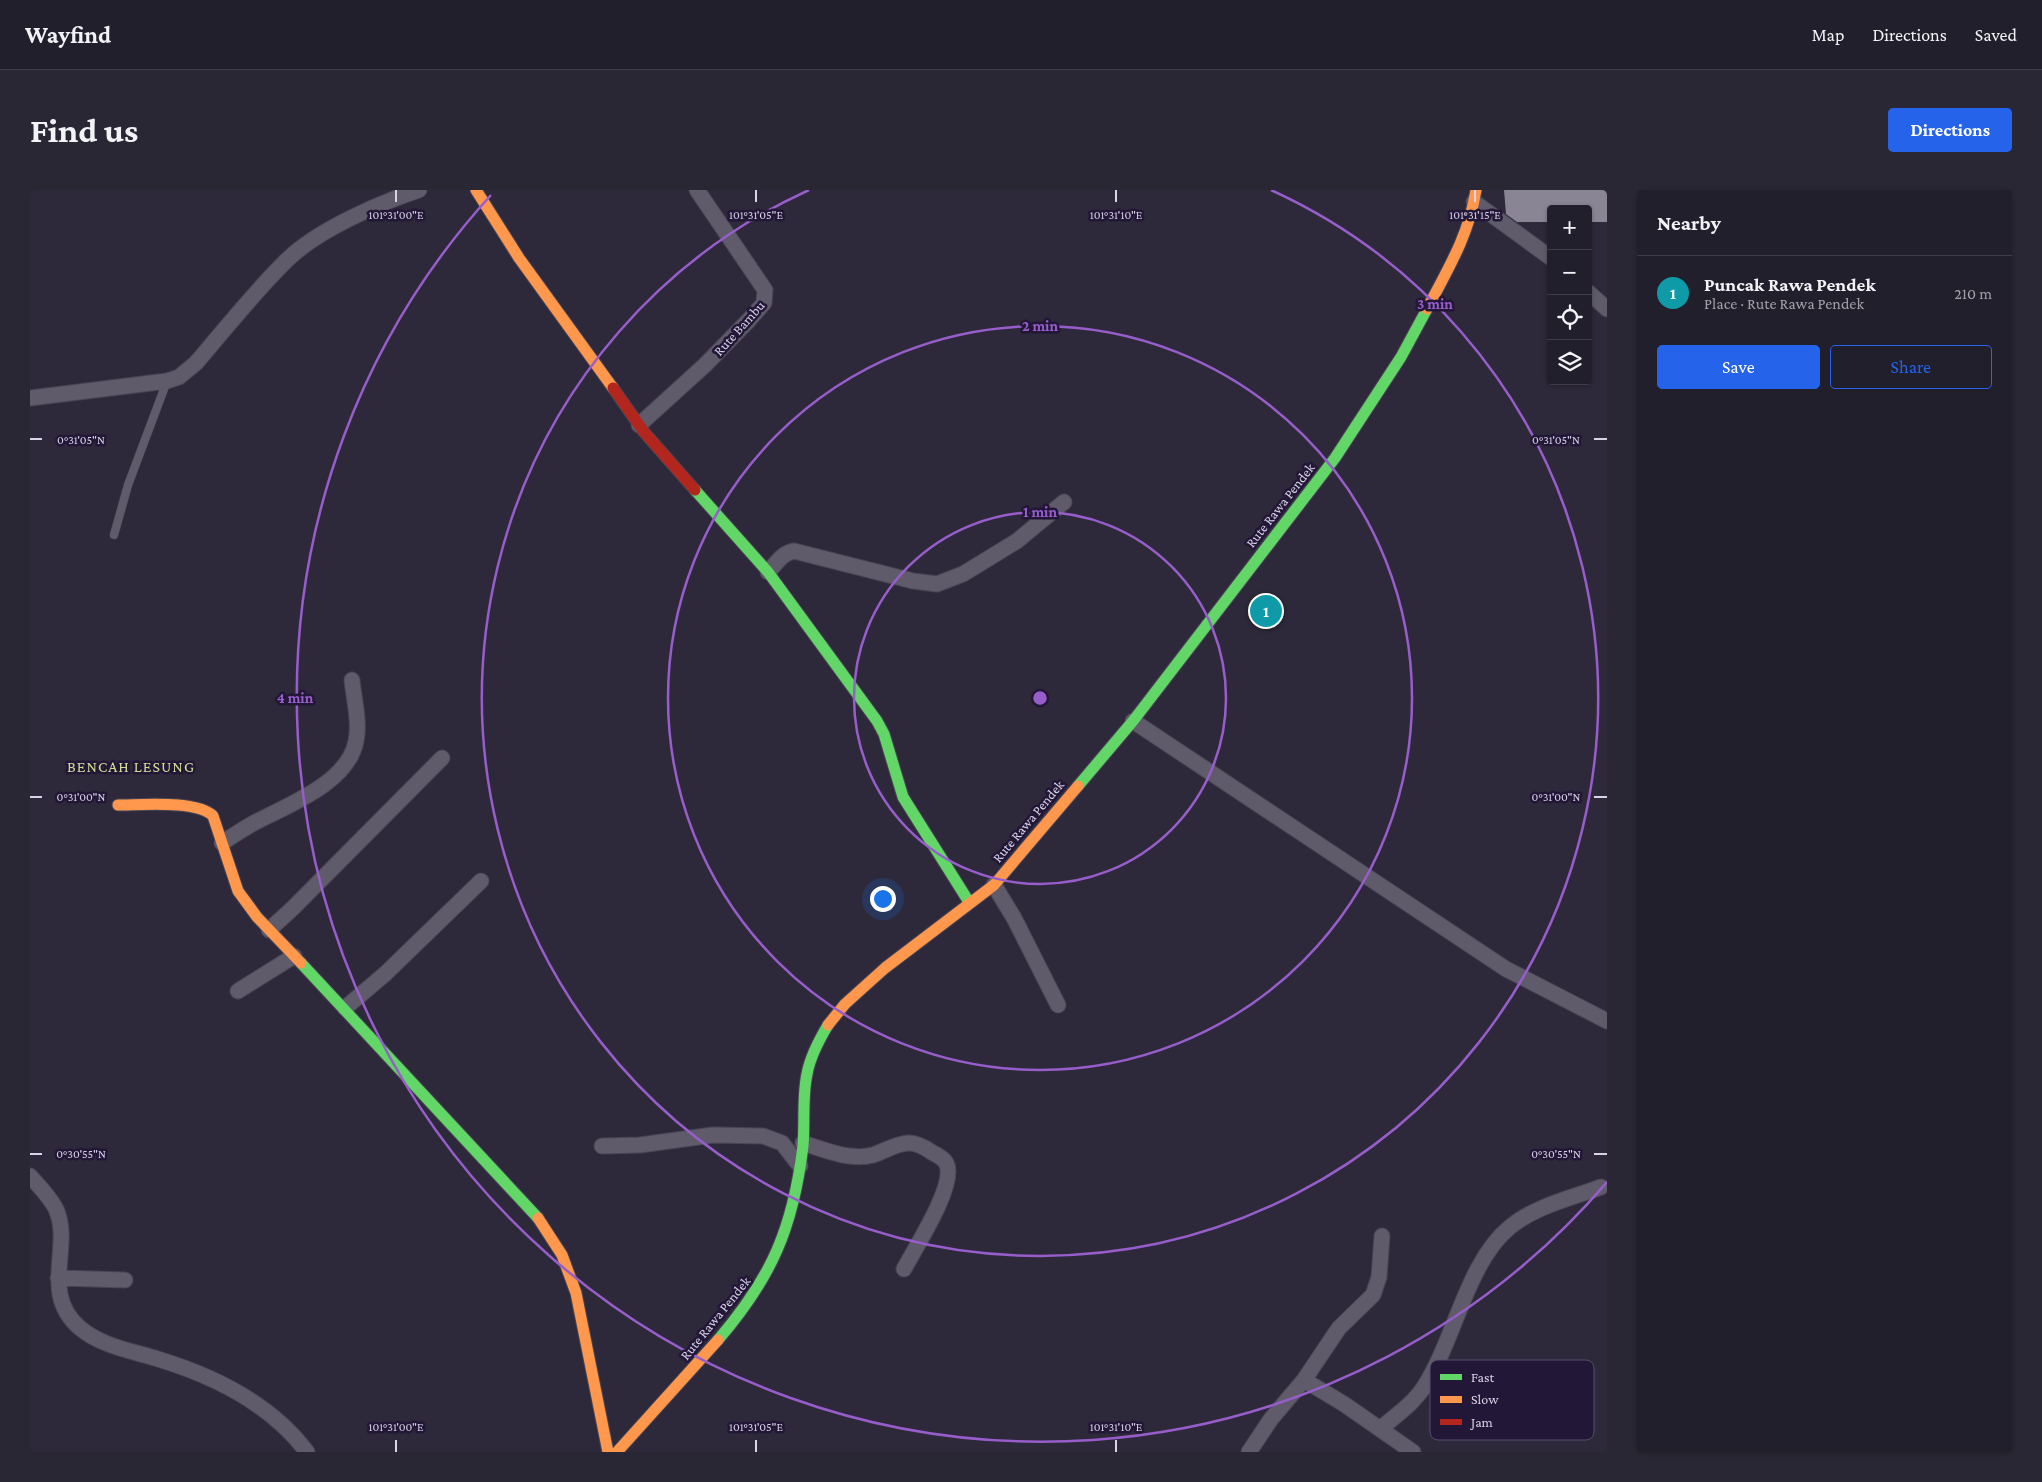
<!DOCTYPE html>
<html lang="en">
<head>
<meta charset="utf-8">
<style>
	:root { --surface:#221f2c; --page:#2a2734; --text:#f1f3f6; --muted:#a2a2a9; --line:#3f3d48; --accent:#2563eb }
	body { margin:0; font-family:"Crimson Pro",serif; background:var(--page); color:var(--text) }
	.controls { position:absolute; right:15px; top:15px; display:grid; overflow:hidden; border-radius:5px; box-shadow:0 1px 4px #0004 }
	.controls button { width:45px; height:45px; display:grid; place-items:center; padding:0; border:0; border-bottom:1px solid var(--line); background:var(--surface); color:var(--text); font:25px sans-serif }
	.you { position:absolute; left:852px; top:708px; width:18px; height:18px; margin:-12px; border:4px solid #fff; border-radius:50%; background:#1a73e8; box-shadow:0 0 0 8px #1a73e833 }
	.badge { display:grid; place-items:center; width:32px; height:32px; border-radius:50%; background:var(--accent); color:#fff; font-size:16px; font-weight:700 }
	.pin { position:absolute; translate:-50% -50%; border:2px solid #fff; box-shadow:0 1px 5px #0006 }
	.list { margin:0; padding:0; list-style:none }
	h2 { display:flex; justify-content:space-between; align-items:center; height:65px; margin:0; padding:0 20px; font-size:21px }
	h2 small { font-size:16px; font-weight:400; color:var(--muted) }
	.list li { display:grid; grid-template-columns:32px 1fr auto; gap:15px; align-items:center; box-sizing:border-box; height:75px; padding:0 20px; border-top:1px solid var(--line) }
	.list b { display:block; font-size:19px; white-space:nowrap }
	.list p { margin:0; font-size:16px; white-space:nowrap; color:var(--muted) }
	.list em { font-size:16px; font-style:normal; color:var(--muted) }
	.actions { display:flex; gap:10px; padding:15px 20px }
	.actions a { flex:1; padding:11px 0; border:1px solid var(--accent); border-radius:5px; text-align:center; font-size:18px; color:var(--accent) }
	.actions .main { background:var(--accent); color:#fff }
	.icon { flex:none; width:28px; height:28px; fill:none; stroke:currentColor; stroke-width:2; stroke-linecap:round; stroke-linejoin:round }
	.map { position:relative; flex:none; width:1577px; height:1262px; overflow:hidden; border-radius:5px }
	header { display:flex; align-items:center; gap:30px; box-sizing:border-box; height:70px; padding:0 25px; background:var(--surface); border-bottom:1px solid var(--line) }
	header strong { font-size:24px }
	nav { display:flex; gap:28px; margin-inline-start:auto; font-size:18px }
	.intro { display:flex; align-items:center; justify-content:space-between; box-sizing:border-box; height:120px; padding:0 30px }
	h1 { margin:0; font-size:35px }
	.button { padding:12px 22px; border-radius:5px; background:var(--accent); color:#fff; font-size:18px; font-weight:700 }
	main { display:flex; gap:30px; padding:0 30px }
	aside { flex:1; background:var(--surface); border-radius:5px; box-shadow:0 1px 4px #0004 }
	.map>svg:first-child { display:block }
</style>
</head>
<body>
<header>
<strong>Wayfind</strong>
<nav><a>Map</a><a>Directions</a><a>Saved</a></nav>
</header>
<div class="intro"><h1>Find us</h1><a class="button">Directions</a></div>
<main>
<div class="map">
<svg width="1577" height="1262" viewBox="0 0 1577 1262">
	<rect width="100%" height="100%" fill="#2e293a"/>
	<path fill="#898595" d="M1474 0H1577V32H1558V19H1521V32H1487L1476 24Z"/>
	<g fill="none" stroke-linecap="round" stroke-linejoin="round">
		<g stroke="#494555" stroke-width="9">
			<path id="lane" d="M84 345 98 295 137 191"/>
		</g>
		<g stroke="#494555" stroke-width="17">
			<path id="street" d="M1444 12 1521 68
				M1558 102 1577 119
				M0 208 137 191 149 187 166 173C196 138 225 101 258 69 288 40 349 13 389 0
				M609 235 675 175 719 130 734 113 735 100 667 0
				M738 382C746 374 752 363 764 361L883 391 907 394 933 384 987 351 1034 312
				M1103 531 1476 779 1577 831
				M192 653C202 646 212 640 222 634 255 616 318 594 326 551 330 532 324 510 322 490
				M964 695 984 728 1028 815
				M239 740 263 718 412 568
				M208 801 264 766
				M315 818 355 784 451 691
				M773 953C795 960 820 971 843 965 855 961 867 953 879 953 888 953 896 958 903 963 909 966 915 969 917 975 925 997 885 1058 874 1079
				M572 956 610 955 683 945 733 946 752 953 770 976
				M0 986C9 996 20 1007 26 1019 43 1057 9 1103 50 1138 71 1156 102 1161 128 1169 184 1186 241 1214 277 1262
				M28 1088 95 1090
				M1274 1190 1314 1214 1383 1262
				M1350 1239C1365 1226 1383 1214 1394 1197 1425 1149 1437 1072 1480 1037 1505 1016 1542 1008 1571 997
				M1219 1262 1241 1229 1274 1190 1309 1138 1343 1105 1349 1087 1352 1046"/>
		</g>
		<g stroke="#494555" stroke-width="13">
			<path id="fast" d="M665 300 738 382 847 531 854 544 873 607 939 712
				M1048 596 1103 531 1305 268 1371 167 1397 119
				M271 773 508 1028
				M688 1150C742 1087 763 1038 773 956 775 932 772 907 777 884 780 867 789 850 798 835"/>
		</g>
		<g stroke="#494555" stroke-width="13">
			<path id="slow" d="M446 0 489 68 583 198
				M1397 119C1418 79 1439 45 1446 0
				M88 615C112 615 167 610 183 626L208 701 227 727 271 773
				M798 835 815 814 855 778 964 695 1048 596
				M508 1028 532 1065 546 1103 578 1262
				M587 1262 688 1150"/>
		</g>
		<g stroke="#494555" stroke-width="13">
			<path id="jam" d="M583 198 614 242 665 300"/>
		</g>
		<use href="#lane" stroke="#5f5b6a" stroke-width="8"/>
		<use href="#street" stroke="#5f5b6a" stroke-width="15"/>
		<use href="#fast" stroke="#63d668" stroke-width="11"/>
		<use href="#slow" stroke="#ff974d" stroke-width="11"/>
		<use href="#jam" stroke="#b3261e" stroke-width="11"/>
	</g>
	<path fill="none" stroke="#d8d3e8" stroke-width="2" d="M366 0V12M726 0V12M1086 0V12M1445 0V12M0 249H12M1564 249H1577M0 607H12M1564 607H1577M0 964H12M1564 964H1577M366 1250V1262M726 1250V1262M1086 1250V1262"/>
	<g fill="none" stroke="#975ecb" stroke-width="2.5">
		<circle cx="1010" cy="508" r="186"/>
		<circle cx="1010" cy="508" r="372"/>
		<path d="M1241 0A558 558 0 1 1 779 0"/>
		<path d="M1577 992A745 745 0 1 1 461 5"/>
	</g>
	<g text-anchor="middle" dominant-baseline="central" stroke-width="5" stroke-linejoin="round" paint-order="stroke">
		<g font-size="14" fill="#d8d3e8" stroke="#221737">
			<text transform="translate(709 138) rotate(-48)">Rute Bambu</text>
			<text transform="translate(1250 315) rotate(-52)">Rute Rawa Pendek</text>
			<text transform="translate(998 631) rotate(-50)">Rute Rawa Pendek</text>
			<text transform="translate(685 1128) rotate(-51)">Rute Rawa Pendek</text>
		</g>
		<g font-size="16" letter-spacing="1" fill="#d0dd90" stroke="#221737">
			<text x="101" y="576">BENCAH LESUNG</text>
		</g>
	</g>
	<rect x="1400" y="1170" width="164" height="80" rx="8" fill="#221737" stroke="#594f6c" stroke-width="1"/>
	<rect x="1410" y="1184" width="22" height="6" fill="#63d668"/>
	<rect x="1410" y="1206" width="22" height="7" fill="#ff974d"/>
	<rect x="1410" y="1229" width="22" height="6" fill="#b3261e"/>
	<g font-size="14" fill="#d8d3e8">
		<text x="1441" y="1192">Fast</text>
		<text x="1441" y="1214">Slow</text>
		<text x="1441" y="1237">Jam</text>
	</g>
	<g font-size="12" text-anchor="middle" fill="#d8d3e8" stroke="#221737" stroke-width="5" stroke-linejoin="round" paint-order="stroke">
		<text x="366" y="29">101°31'00"E</text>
		<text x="726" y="29">101°31'05"E</text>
		<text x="1086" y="29">101°31'10"E</text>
		<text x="1445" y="29">101°31'15"E</text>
		<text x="51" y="254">0°31'05"N</text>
		<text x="1526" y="254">0°31'05"N</text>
		<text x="51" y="611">0°31'00"N</text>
		<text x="1526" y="611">0°31'00"N</text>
		<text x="51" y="968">0°30'55"N</text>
		<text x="1526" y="968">0°30'55"N</text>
		<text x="366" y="1241">101°31'00"E</text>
		<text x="726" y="1241">101°31'05"E</text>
		<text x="1086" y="1241">101°31'10"E</text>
	</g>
	<circle cx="1010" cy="508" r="8" fill="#975ecb" stroke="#221737" stroke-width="2.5"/>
	<g font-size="15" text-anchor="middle" font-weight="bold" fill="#975ecb" stroke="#221737" stroke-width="5" stroke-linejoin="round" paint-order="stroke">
		<text x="1405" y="119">3 min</text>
		<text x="1010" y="141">2 min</text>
		<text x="1010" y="327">1 min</text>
		<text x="265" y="513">4 min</text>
	</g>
</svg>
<div class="controls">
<button>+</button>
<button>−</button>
<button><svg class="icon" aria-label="locate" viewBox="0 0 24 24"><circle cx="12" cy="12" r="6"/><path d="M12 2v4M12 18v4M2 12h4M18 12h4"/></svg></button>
<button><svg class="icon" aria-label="layers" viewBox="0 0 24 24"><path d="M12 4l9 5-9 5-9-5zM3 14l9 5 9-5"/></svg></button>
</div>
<div class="you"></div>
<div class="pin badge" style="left:1236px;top:421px;background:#0f9aa8">1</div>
</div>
<aside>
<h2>Nearby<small></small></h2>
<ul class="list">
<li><span class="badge" style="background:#0f9aa8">1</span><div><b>Puncak Rawa Pendek</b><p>Place · Rute Rawa Pendek</p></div><em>210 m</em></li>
</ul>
<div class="actions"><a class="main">Save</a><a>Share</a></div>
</aside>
</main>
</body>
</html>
